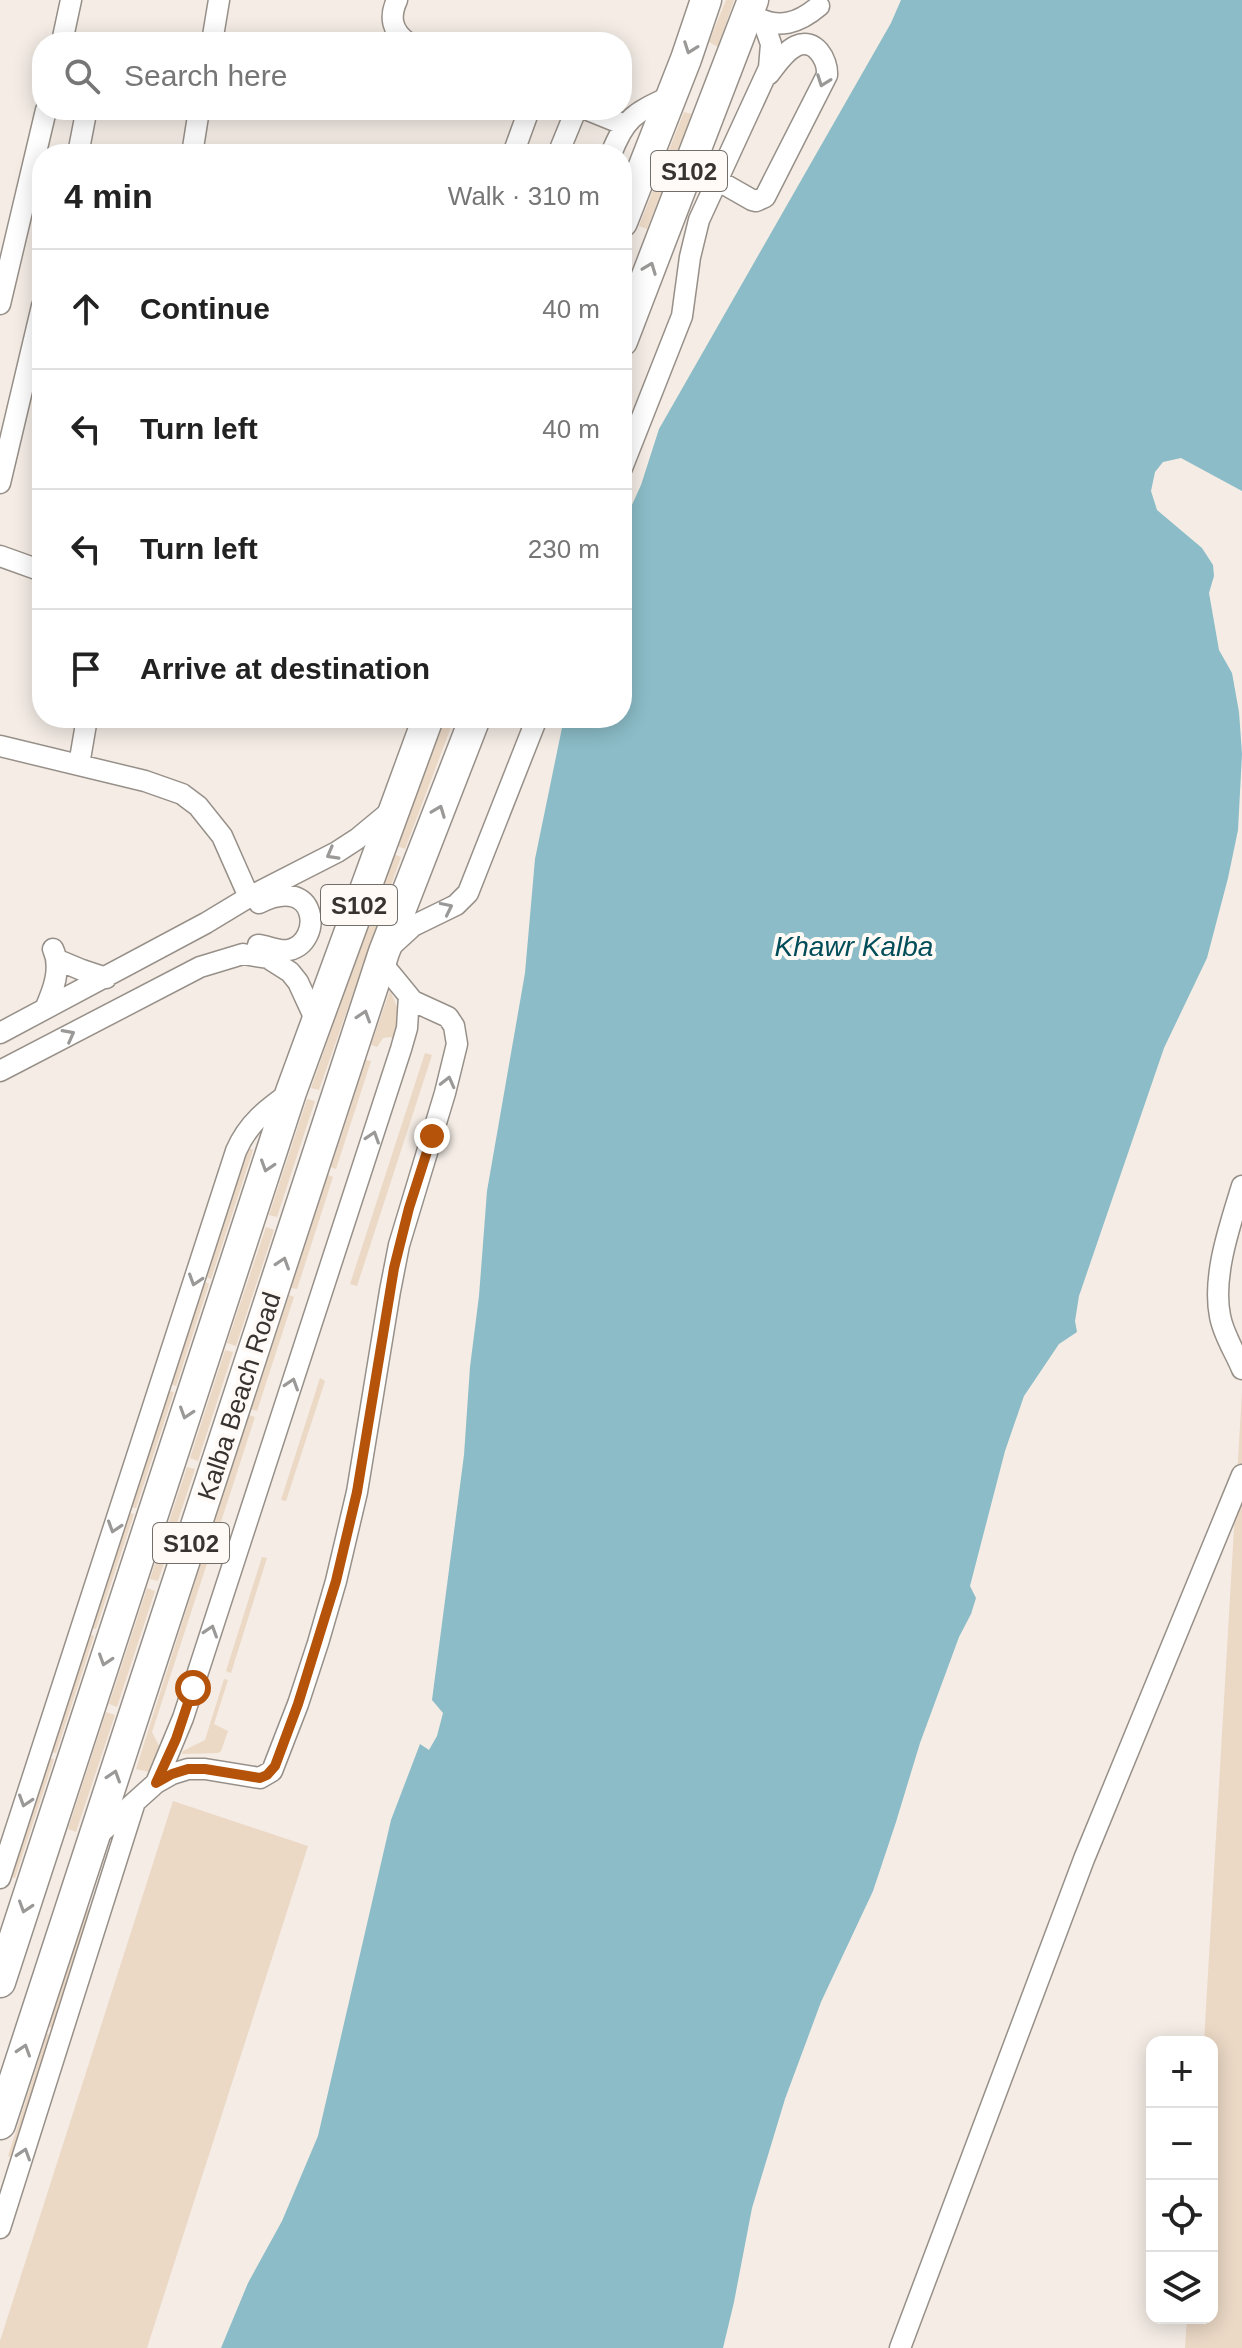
<!DOCTYPE html>
<html lang="en">
<head>
<meta charset="utf-8">
<style>
	:root { --surface:#fff; --page:#f6f6f6; --text:#222; --muted:#767676; --line:#e0e0e0 }
	body { margin:0; font-family:Arial,sans-serif; background:var(--page); color:var(--text) }
	.controls { position:absolute; right:24px; bottom:24px; display:grid; overflow:hidden; border-radius:16px; box-shadow:0 4px 20px #0003 }
	.controls button { width:72px; height:72px; display:grid; place-items:center; padding:0; border:0; border-bottom:2px solid var(--line); background:var(--surface); color:var(--text); font:40px sans-serif }
	.stop { position:absolute; width:24px; height:24px; margin:-18px; border:6px solid #b45309; border-radius:50%; background:#fff }
	.stop.end { background:#b45309; border-color:#fff; box-shadow:0 2px 8px #0008 }
	.list { margin:0; padding:0; list-style:none }
	h2 { display:flex; justify-content:space-between; align-items:center; height:104px; margin:0; padding:0 32px; font-size:34px }
	h2 small { font-size:26px; font-weight:400; color:var(--muted) }
	.list li { display:grid; grid-template-columns:52px 1fr auto; gap:24px; align-items:center; box-sizing:border-box; height:120px; padding:0 32px; border-top:2px solid var(--line) }
	.list b { display:block; font-size:30px; white-space:nowrap }
	.list em { font-size:26px; font-style:normal; color:var(--muted) }
	.icon { flex:none; width:44px; height:44px; fill:none; stroke:currentColor; stroke-width:2; stroke-linecap:round; stroke-linejoin:round }
	.map { position:relative; flex:none; width:1242px; height:2348px; overflow:hidden }
	.search { position:absolute; background:var(--surface); box-shadow:0 4px 20px #0003; left:32px; top:32px; width:600px; height:88px; display:flex; align-items:center; gap:20px; box-sizing:border-box; padding:0 28px; border-radius:32px; color:var(--muted); font-size:30px }
	.panel { position:absolute; background:var(--surface); box-shadow:0 4px 20px #0003; left:32px; top:144px; width:600px; height:584px; border-radius:32px }
	.map>svg:first-child { display:block }
</style>
</head>
<body>
<div class="map">
<svg width="1242" height="2348" viewBox="0 0 1242 2348">
	<rect width="100%" height="100%" fill="#f4ece5"/>
	<path fill="#ebd8c5" d="M726 0H734L718 47 709 42Z
		M684 112 692 114 647 229 639 226Z
		M445 719 453 722 405 849 397 846Z
		M393 854 401 857 319 1090 311 1088Z
		M390 990 399 1012 397 1039 390 1037 383 1038 377 1047 371 1045Z
		M425 1053 432 1055 357 1286 350 1284Z
		M366 1060 371 1061 336 1169 331 1167Z
		M307 1099 315 1101 277 1217 269 1215Z
		M249 1148 253 1150 211 1279 206 1277Z
		M328 1175 333 1177 297 1289 291 1288Z
		M266 1227 274 1230 236 1346 227 1343Z
		M205 1282 209 1284 176 1386 171 1384Z
		M289 1295 294 1297 257 1411 251 1409Z
		M225 1350 233 1352 198 1461 190 1458Z
		M320 1378 325 1381 286 1501 281 1500Z
		M169 1391 174 1392 136 1508 131 1507Z
		M1242 1392V2348H1185L1187 2318H1212V2042H1204Z
		M249 1415 255 1417 217 1534 211 1532Z
		M187 1467 195 1469 158 1581 150 1579Z
		M129 1513 134 1514 96 1629 91 1628Z
		M208 1541 214 1542 152 1732 162 1752 154 1773 136 1769Z
		M262 1557 267 1558 231 1673 226 1671Z
		M147 1588 155 1591 117 1707 109 1704Z
		M89 1634 94 1636 56 1753 51 1752Z
		M224 1679 228 1680 214 1724 228 1731 221 1751 218 1753 182 1754 183 1751 205 1740Z
		M106 1712 115 1715 76 1832 68 1829Z
		M49 1758 54 1759 15 1878 10 1877Z
		M173 1801 308 1846 147 2348H0V2341Z
		M87 1909 93 1911 56 2029 49 2027Z
		M47 2034 53 2036 15 2158 8 2156Z"/>
	<path fill="#8bbcc7" d="M901 0H1242V491L1181 458 1163 462 1155 472 1151 491 1157 510 1202 548 1213 565 1214 576 1209 593 1219 650 1232 673 1239 712 1242 754 1238 830 1228 878 1207 958 1164 1048 1079 1296 1075 1321 1077 1332 1059 1344 1024 1396 1005 1451 970 1586 976 1598 971 1614 959 1637 920 1743 896 1822 873 1891 821 2002 785 2099 752 2208 734 2302 723 2348H221L248 2283 282 2221 318 2136 391 1820 420 1744 429 1750 437 1736 443 1713 432 1700 464 1455 470 1367 479 1296 487 1191 525 973 535 859 564 718H622V527L641 485 659 429 891 23Z"/>
	<g fill="none" stroke-linecap="round" stroke-linejoin="round">
		<g stroke="#979089" stroke-width="23">
			<path id="minor" d="M397 0C389 17 392 31 407 42
				M754 16C779 30 799 23 819 6
				M62 42 71 0
				M212 42 219 0
				M588 110 625 125
				M78 154 85 118V110
				M192 154 199 110
				M513 154 529 110
				M558 154 576 110
				M611 154C626 116 635 113 671 96
				M717 180 752 200 756 201 765 197 827 75C828 60 815 37 796 46 784 52 777 64 769 74
				M0 304 46 110
				M622 468 682 316 690 257 699 220 769 68 771 44 763 21
				M0 483 42 306
				M0 556 42 571
				M0 746 145 781 182 794 198 806 222 836 249 897
				M79 765 87 718
				M258 945C268 946 279 952 289 950 324 942 318 873 259 903
				M390 947 413 926 456 905 468 893 537 718
				M58 960 82 970 106 978
				M45 1009C53 991 62 968 53 949
				M0 1033 206 923 249 897 337 852 357 839 392 810
				M0 1071 200 967 243 954 268 958 290 972 298 982 316 1021
				M1242 1186C1230 1225 1212 1276 1220 1316 1223 1334 1235 1352 1242 1369
				M156 1783 183 1718 401 1049 407 1028 409 996
				M97 1836 156 1783 172 1774 188 1769H205L260 1778 272 1771 298 1704 318 1643 336 1581 357 1492 390 1291 399 1245 445 1093 457 1044 454 1026 448 1017 413 1001 381 962
				M0 1878 236 1151C248 1123 267 1109 291 1092
				M0 2228 134 1805
				M900 2348 1084 1859 1242 1475"/>
		</g>
		<g stroke="#979089" stroke-width="33">
			<path id="highway" d="M622 222 686 59 706 0
				M622 341 753 0
				M0 1982 291 1092 428 718
				M0 2124 384 952 475 718"/>
		</g>
		<use href="#minor" stroke="#fff" stroke-width="20"/>
		<use href="#highway" stroke="#fff" stroke-width="30"/>
	</g>
	<defs><path id="oneway-chevron" d="M-2-3.5L2.5 0L-2 3.5" fill="none" stroke-width="1.6" stroke-linecap="round" stroke-linejoin="round" transform="scale(2)"/></defs>
	<g stroke="#9a9998">
		<use href="#oneway-chevron" transform="translate(690 48) rotate(110)"/>
		<use href="#oneway-chevron" transform="translate(823 81) rotate(110)"/>
		<use href="#oneway-chevron" transform="translate(650 268) rotate(-69)"/>
		<use href="#oneway-chevron" transform="translate(439 811) rotate(-69)"/>
		<use href="#oneway-chevron" transform="translate(332 854) rotate(151)"/>
		<use href="#oneway-chevron" transform="translate(447 908) rotate(-26)"/>
		<use href="#oneway-chevron" transform="translate(364 1016) rotate(-72)"/>
		<use href="#oneway-chevron" transform="translate(69 1035) rotate(-28)"/>
		<use href="#oneway-chevron" transform="translate(448 1082) rotate(-76)"/>
		<use href="#oneway-chevron" transform="translate(373 1137) rotate(-72)"/>
		<use href="#oneway-chevron" transform="translate(267 1166) rotate(108)"/>
		<use href="#oneway-chevron" transform="translate(283 1263) rotate(-72)"/>
		<use href="#oneway-chevron" transform="translate(195 1280) rotate(108)"/>
		<use href="#oneway-chevron" transform="translate(292 1384) rotate(-72)"/>
		<use href="#oneway-chevron" transform="translate(186 1413) rotate(108)"/>
		<use href="#oneway-chevron" transform="translate(114 1527) rotate(108)"/>
		<use href="#oneway-chevron" transform="translate(211 1631) rotate(-72)"/>
		<use href="#oneway-chevron" transform="translate(105 1660) rotate(108)"/>
		<use href="#oneway-chevron" transform="translate(114 1776) rotate(-72)"/>
		<use href="#oneway-chevron" transform="translate(25 1801) rotate(108)"/>
		<use href="#oneway-chevron" transform="translate(25 1907) rotate(108)"/>
		<use href="#oneway-chevron" transform="translate(24 2050) rotate(-72)"/>
		<use href="#oneway-chevron" transform="translate(24 2154) rotate(-72)"/>
	</g>
	<g fill="none" stroke-linecap="round" stroke-linejoin="round">
		<path stroke="#b45309" stroke-width="10" d="M193 1688 176 1739 156 1783 172 1774 188 1769H205L260 1778 267 1775 275 1766 298 1704 336 1581 357 1492 394 1268 409 1208 432 1136"/>
	</g>
	<g text-anchor="middle" dominant-baseline="central" stroke-width="8" stroke-linejoin="round" paint-order="stroke">
		<g fill="#fffaf6" stroke="#726f6b" stroke-width="2">
			<rect x="651" y="151" width="76" height="40" rx="6"/>
			<rect x="321" y="885" width="76" height="40" rx="6"/>
			<rect x="153" y="1523" width="76" height="40" rx="6"/>
		</g>
		<g font-size="24" font-weight="bold" fill="#363330">
			<text x="689" y="171">S102</text>
			<text x="359" y="905">S102</text>
			<text x="191" y="1543">S102</text>
		</g>
		<g font-size="26" fill="#363330" stroke="#fffaf6">
			<text transform="translate(239 1396) rotate(-72)">Kalba Beach Road</text>
		</g>
		<g font-size="28" font-style="italic" fill="#004d59" stroke="#fffaf6">
			<text x="854" y="946">Khawr Kalba</text>
		</g>
	</g>
</svg>
<div class="controls">
<button>+</button>
<button>−</button>
<button><svg class="icon" aria-label="locate" viewBox="0 0 24 24"><circle cx="12" cy="12" r="6"/><path d="M12 2v4M12 18v4M2 12h4M18 12h4"/></svg></button>
<button><svg class="icon" aria-label="layers" viewBox="0 0 24 24"><path d="M12 4l9 5-9 5-9-5zM3 14l9 5 9-5"/></svg></button>
</div>
<div class="stop" style="left:193px;top:1688px"></div>
<div class="stop end" style="left:432px;top:1136px"></div>
<div class="search"><svg class="icon" aria-label="search" viewBox="0 0 24 24"><circle cx="10" cy="10" r="6"/><path d="M15 15l6 6"/></svg>Search here</div>
<section class="panel">
<h2>4 min<small>Walk · 310 m</small></h2>
<ul class="list">
<li><svg class="icon" aria-label="ahead" viewBox="0 0 24 24"><path d="M12 20V5M6 11l6-6 6 6"/></svg><div><b>Continue</b></div><em>40 m</em></li>
<li><svg class="icon" aria-label="left" viewBox="0 0 24 24"><path d="M17 20v-9H6M10 6l-5 5 5 5"/></svg><div><b>Turn left</b></div><em>40 m</em></li>
<li><svg class="icon" aria-label="left" viewBox="0 0 24 24"><path d="M17 20v-9H6M10 6l-5 5 5 5"/></svg><div><b>Turn left</b></div><em>230 m</em></li>
<li><svg class="icon" aria-label="arrive" viewBox="0 0 24 24"><path d="M6 21V4h12l-3 4 3 4H6"/></svg><div><b>Arrive at destination</b></div></li>
</ul>
</section>
</div>
</body>
</html>
